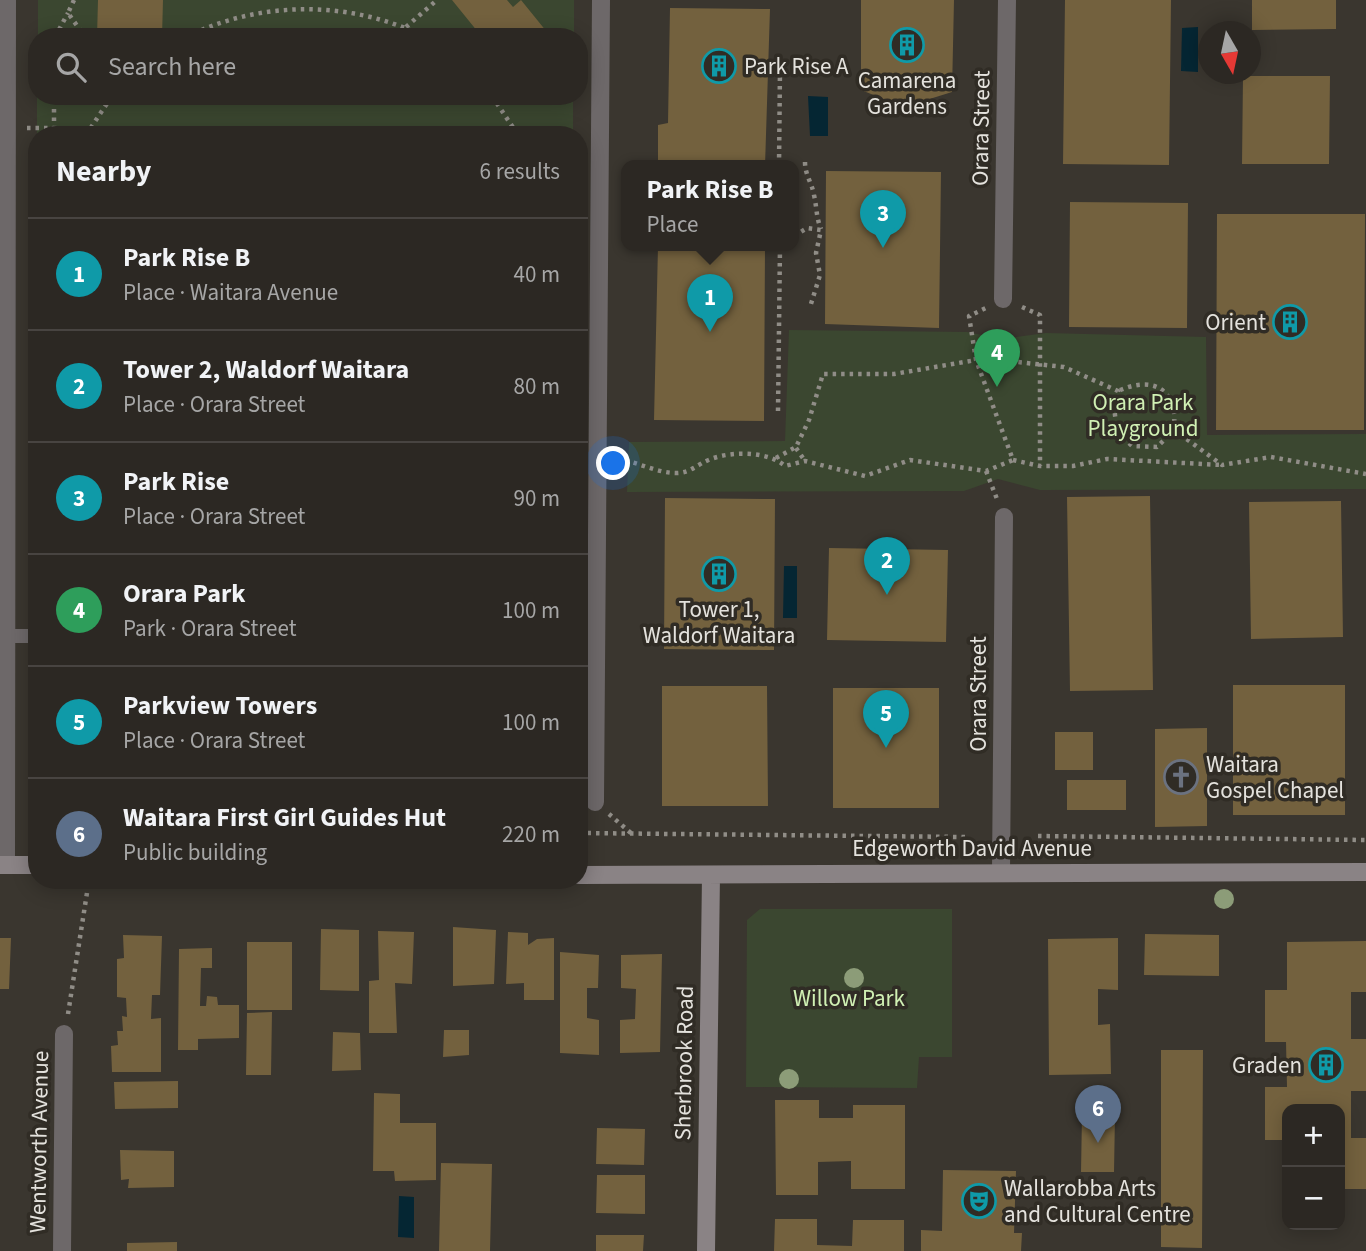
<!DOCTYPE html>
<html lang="en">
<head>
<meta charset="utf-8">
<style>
	:root { --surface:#2c2823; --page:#34302b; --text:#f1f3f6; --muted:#a6a6a6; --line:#484441; --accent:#7abef8 }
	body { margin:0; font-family:"Source Sans 3",sans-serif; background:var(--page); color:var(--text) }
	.controls { position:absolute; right:21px; bottom:21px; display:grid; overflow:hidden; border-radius:14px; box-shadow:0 4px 18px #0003 }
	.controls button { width:63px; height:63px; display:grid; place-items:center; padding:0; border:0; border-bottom:2px solid var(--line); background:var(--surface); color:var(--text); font:35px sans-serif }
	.compass { position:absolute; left:1198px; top:21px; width:63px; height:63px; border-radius:50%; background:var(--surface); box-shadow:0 4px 18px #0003; rotate:171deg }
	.you { position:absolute; left:614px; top:464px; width:24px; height:24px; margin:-18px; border:5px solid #fff; border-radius:50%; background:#1a73e8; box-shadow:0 0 0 10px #1a73e833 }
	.badge { display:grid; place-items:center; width:46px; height:46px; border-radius:50%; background:var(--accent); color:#fff; font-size:23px; font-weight:700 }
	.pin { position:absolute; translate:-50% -58px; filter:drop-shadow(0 2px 4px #0008) }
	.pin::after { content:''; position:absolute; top:37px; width:24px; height:21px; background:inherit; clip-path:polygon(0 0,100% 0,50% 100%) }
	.popup { position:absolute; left:621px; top:160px; width:178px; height:91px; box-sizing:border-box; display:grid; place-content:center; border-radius:14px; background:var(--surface); filter:drop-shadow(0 2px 5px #0005); font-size:23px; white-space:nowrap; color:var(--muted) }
	.popup b { font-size:26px; color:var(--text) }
	.popup::after { content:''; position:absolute; left:50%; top:100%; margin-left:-14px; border:14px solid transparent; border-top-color:var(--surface) }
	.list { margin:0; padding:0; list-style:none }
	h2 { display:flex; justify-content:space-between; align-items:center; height:91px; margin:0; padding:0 28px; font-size:30px }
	h2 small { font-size:23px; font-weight:400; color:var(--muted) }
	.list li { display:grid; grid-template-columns:46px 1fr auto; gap:21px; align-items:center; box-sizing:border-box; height:112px; padding:0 28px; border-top:2px solid var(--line) }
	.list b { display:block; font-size:26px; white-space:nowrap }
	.list p { margin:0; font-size:23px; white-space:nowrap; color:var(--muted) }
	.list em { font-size:23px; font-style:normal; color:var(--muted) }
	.icon { flex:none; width:38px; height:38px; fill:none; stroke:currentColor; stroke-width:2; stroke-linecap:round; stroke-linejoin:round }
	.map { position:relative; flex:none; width:1366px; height:1251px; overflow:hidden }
	.search { position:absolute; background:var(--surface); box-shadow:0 4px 18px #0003; left:28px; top:28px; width:560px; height:77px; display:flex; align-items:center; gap:18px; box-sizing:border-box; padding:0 24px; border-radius:28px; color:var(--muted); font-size:26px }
	.panel { position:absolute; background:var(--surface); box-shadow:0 4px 18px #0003; left:28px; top:126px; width:560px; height:763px; border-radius:28px }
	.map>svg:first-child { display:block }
</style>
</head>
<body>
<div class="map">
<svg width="1366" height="1251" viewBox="0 0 1366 1251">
	<rect width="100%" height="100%" fill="#3a362f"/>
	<path fill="#3b4730" d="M38 0H574V37H38Z
		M37 96H573V135H37Z
		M37 144V802L31 797Z
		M789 330 967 332 1002 339 1046 333 1206 337 1207 435 1366 434V489L1040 490 998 479 964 491 627 492 629 442 785 441Z
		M760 909H952V1057H919L917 1088 746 1087 747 920Z"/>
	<path fill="#052633" d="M1198 27V72L1181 71 1182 28Z
		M808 96 828 97V136H810Z
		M784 566H797V618H783Z
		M399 1196 414 1197V1238L398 1237Z"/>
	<path fill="#73613e" d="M98 0H163L162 37H97Z
		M452 0H507L513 7 521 0 551 37H482Z
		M861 0H954L952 92 904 107 861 90Z
		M1065 0H1171L1169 165 1063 164Z
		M1252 0H1336V29L1252 30Z
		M670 8 770 9 765 166H658V125L668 123Z
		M1243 76H1330L1329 164H1242Z
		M826 171 941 172 939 328 825 324Z
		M1070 202 1188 203 1187 328 1069 327Z
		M1217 214H1365L1364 430H1216Z
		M658 246H765L764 421 654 420Z
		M1150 496 1153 690 1070 691 1067 497Z
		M665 498 775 499 774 650 664 649Z
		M1341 501 1343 637 1251 639 1249 502Z
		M829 548 948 550 946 642 827 640Z
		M1233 685H1345V815H1233Z
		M662 686H767L768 806H662Z
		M833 688H939V808H833Z
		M1207 728V826L1155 827V729Z
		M1055 732H1093V770H1055Z
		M1067 780H1126V810H1067Z
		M453 927 496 930 494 984 453 986Z
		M321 929 359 930V991L320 990Z
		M378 931 414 932 412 984 395 983 397 1033H369V981L379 980Z
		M508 932 528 933V945L537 939 554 938V1000H524V983L506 984Z
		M1145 934 1219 935V976L1144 975Z
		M123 935 162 936 160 995H152L151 1019 161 1018V1072H112L111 1046 118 1045 117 1031H123L122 1016 127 1017 126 998 117 997V959L124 958Z
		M0 938H11L9 989H0Z
		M1118 938V990L1098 989V1025L1110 1024 1111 1074 1049 1075 1048 939Z
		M1366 941V992H1351V1039H1366V1091H1351V1138H1366V1189H1340V1109H1287V1140H1265V1087H1287L1286 1042H1265V990H1287V942Z
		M247 942H292V1010H247Z
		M212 948V968H201L200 1006H206L207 996 217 997 218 1005H239V1038L198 1039V1050H178L179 949Z
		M560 952 599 955 598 988H587V1018L599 1020V1055L560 1053Z
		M662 954 660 1052 620 1053V1020L635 1019 636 989 621 988V955Z
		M272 1012 271 1075H246L247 1013Z
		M444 1030H469V1055L443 1057Z
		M333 1032 360 1033 361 1070 332 1071Z
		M1161 1050H1203L1202 1248 1161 1247Z
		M178 1081V1108L115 1109 114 1082Z
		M374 1093 400 1094V1123H436V1180L395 1181 394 1171H373Z
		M775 1100H819V1118H853V1105H905V1189H851V1161L818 1162V1195H776Z
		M1082 1115H1115L1114 1172H1081Z
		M597 1128 645 1129 644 1165 596 1164Z
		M120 1150 174 1151V1187L128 1188 129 1179 121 1180Z
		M441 1163 492 1164 490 1251H439Z
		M943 1170 1016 1171 1014 1233H1022L1021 1251H921V1230L942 1231Z
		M597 1175H645V1214L596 1213Z
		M775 1219H817V1245L852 1246 853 1220H904V1251H774Z
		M596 1235H644L643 1251H596Z
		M177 1242V1251H127V1243Z"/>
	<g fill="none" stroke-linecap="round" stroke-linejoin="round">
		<path stroke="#908d87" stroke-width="4.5" stroke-dasharray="3.5 5" stroke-linecap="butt" d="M74 0 68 13 85 37
			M406 27 437 0
			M55 37 68 13
			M186 37C261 0 351 0 425 37
			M492 96 518 135
			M27 128H54V96
			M54 128 88 131
			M86 135 112 96
			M805 162C805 175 812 183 814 195 817 208 816 217 821 229
			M779 166 780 68
			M794 236 807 228 821 230 816 253 820 275 810 307
			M1022 307 1040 315V466
			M778 411 780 246
			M1173 429 1222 465 1271 457 1366 474
			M796 448 805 461
			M776 458 796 447 809 420 823 374H894L976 360 1008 361 1064 367 1118 391C1111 413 1115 430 1132 446L1157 447C1162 442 1169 436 1172 430 1175 424 1175 414 1173 408 1166 380 1140 381 1118 391
			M617 459C636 461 656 473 676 473 691 473 697 464 711 459 732 451 768 451 785 466L805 461 865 476 910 460 986 471 1013 460 976 360 969 316 986 308
			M1013 460 1040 466H1073L1107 459 1222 465
			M986 471 997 499
			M609 814 632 834
			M579 833 965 837
			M1038 836 1366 840
			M68 1014 89 880"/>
		<path stroke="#6d6869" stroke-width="14" d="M5 636H37"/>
		<path stroke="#6d6869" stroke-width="18" d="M1003 299 1007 0
			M595 802 601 0
			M6 865 7 0
			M1001 872 1004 517
			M62 1251 64 1034"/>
		<path stroke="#8a8385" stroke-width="18" d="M0 865H37
			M579 875 1366 872
			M706 1251 711 875"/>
	</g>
	<g fill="#8c9c78">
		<circle cx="1224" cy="899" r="10"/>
		<circle cx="854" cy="978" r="10"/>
		<circle cx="789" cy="1079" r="10"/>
	</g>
	<defs>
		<g id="building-ring" transform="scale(1.75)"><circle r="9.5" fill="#302c25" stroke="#0f9aa8" stroke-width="1.5"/><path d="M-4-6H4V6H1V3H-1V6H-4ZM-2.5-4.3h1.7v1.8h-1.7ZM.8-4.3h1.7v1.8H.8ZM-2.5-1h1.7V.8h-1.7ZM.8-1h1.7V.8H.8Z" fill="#0f9aa8"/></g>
		<g id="church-ring" transform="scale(1.75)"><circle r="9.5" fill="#302c25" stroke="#6b7280" stroke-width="1.5"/><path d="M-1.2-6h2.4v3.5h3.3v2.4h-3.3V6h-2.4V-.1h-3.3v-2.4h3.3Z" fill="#6b7280"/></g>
		<g id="theatre-ring" transform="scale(1.75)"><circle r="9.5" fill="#302c25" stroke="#0f9aa8" stroke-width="1.5"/><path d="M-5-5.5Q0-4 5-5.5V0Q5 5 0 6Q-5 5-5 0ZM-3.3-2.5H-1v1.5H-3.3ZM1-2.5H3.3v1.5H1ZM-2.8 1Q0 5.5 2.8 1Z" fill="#0f9aa8"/></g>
	</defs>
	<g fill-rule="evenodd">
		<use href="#building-ring" x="907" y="45"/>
		<use href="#building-ring" x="719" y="66"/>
		<use href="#building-ring" x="1290" y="322"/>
		<use href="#building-ring" x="719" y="574"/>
		<use href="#church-ring" x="1181" y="777"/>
		<use href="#building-ring" x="1326" y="1065"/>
		<use href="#theatre-ring" x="979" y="1201"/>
	</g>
	<g text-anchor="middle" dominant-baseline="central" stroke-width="7" stroke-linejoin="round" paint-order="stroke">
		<g font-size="23" fill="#e4e2dd" stroke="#302c25" text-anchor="start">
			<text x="744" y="66">Park Rise A</text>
			<text x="907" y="80" text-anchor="middle">Camarena<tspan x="907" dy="26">Gardens</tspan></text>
			<text x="1266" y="322" text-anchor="end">Orient</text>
			<text x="719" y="609" text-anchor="middle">Tower 1,<tspan x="719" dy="26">Waldorf Waitara</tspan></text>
			<text x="1206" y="764">Waitara<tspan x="1206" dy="26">Gospel Chapel</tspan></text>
			<text x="1302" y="1065" text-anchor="end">Graden</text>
			<text x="1004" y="1188">Wallarobba Arts<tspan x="1004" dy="26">and Cultural Centre</tspan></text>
		</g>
		<g font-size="23" fill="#e4e2dd" stroke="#302c25">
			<text transform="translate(981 128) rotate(-89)">Orara Street</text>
			<text transform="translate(978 694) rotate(-90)">Orara Street</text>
			<text x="972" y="848">Edgeworth David Avenue</text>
			<text transform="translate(684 1063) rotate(-89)">Sherbrook Road</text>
			<text transform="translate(39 1142) rotate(-89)">Wentworth Avenue</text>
		</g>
		<g font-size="23" fill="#d0f0b4" stroke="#302c25">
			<text x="1143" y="402">Orara Park<tspan x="1143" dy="26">Playground</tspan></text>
			<text x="849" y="998">Willow Park</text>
		</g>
	</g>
</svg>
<div class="controls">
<button>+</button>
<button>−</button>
</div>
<svg class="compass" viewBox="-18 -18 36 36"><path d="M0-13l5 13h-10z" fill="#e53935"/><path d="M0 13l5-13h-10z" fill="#a6a6a6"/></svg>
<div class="you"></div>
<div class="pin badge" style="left:710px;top:332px;background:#0f9aa8">1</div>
<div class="popup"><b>Park Rise B</b>Place</div>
<div class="pin badge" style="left:887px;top:595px;background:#0f9aa8">2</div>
<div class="pin badge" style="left:883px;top:248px;background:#0f9aa8">3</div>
<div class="pin badge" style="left:997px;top:387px;background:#2e9e5b">4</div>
<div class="pin badge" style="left:886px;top:748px;background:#0f9aa8">5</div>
<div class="pin badge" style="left:1098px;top:1143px;background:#5c6f8a">6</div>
<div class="search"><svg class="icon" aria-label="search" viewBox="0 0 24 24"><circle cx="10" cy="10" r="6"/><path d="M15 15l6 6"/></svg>Search here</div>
<section class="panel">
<h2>Nearby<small>6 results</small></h2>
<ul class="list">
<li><span class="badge" style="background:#0f9aa8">1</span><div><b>Park Rise B</b><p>Place · Waitara Avenue</p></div><em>40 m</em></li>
<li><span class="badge" style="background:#0f9aa8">2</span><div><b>Tower 2, Waldorf Waitara</b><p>Place · Orara Street</p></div><em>80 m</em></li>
<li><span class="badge" style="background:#0f9aa8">3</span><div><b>Park Rise</b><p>Place · Orara Street</p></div><em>90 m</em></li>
<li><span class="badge" style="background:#2e9e5b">4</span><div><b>Orara Park</b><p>Park · Orara Street</p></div><em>100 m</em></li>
<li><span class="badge" style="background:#0f9aa8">5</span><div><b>Parkview Towers</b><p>Place · Orara Street</p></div><em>100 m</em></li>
<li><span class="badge" style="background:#5c6f8a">6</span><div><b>Waitara First Girl Guides Hut</b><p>Public building</p></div><em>220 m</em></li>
</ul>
</section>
</div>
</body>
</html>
